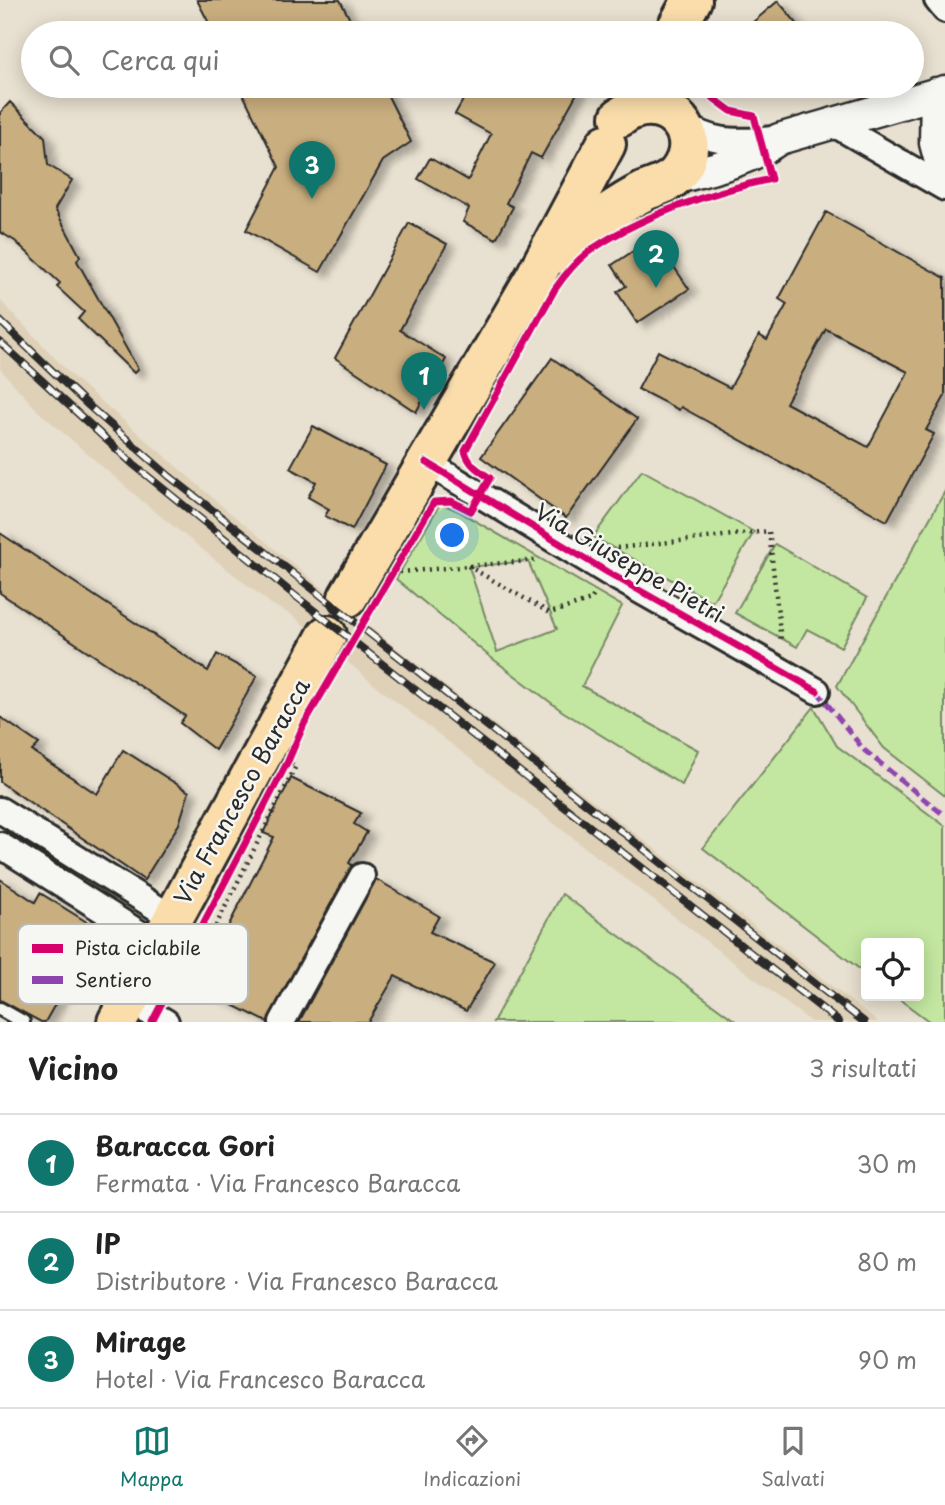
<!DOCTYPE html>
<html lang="it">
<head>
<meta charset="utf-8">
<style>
	:root { --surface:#fff; --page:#f2f2f2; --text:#222; --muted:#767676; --line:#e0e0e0; --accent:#0f766e }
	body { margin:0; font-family:"Playpen Sans",sans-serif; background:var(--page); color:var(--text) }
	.controls { position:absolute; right:21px; bottom:21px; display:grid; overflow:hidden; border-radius:7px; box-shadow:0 4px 18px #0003 }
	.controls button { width:63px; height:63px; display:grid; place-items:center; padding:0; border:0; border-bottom:2px solid var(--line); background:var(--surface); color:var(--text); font:35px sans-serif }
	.you { position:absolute; left:453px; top:536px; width:24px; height:24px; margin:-18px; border:5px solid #fff; border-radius:50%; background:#1a73e8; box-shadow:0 0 0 10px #1a73e833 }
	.badge { display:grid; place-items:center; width:46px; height:46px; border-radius:50%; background:var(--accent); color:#fff; font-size:23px; font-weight:700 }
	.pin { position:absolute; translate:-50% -58px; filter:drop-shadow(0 2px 4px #0008) }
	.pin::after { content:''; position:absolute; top:37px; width:24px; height:21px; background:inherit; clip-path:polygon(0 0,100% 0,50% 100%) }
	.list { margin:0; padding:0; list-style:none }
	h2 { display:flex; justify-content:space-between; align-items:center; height:91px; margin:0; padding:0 28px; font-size:30px }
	h2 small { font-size:23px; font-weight:400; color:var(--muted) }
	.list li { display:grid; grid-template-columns:46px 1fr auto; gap:21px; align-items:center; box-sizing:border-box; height:98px; padding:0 28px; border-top:2px solid var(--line) }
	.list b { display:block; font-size:26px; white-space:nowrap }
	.list p { margin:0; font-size:23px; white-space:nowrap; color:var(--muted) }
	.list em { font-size:23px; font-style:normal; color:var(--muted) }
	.icon { flex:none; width:38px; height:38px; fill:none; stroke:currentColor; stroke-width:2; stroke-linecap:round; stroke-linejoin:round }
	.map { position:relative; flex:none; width:945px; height:1022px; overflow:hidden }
	.search { position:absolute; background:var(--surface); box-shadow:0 4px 18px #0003; left:21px; right:21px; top:21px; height:77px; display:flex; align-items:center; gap:18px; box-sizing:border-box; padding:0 24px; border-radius:38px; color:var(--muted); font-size:26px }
	.sheet { height:385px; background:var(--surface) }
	nav { display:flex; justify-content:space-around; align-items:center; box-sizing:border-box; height:98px; border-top:2px solid var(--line); background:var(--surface); font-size:19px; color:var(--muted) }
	nav a { display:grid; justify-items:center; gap:4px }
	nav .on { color:var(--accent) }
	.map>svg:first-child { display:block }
</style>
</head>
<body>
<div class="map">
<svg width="945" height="1022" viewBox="0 0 945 1022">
	<defs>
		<filter id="shadow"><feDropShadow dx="8" dy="4.5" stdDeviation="3.5" flood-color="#0004"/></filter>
	</defs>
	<rect width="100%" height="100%" fill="#e8e0d0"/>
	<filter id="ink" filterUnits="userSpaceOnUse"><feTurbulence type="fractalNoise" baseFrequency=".0143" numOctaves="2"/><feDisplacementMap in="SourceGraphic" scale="14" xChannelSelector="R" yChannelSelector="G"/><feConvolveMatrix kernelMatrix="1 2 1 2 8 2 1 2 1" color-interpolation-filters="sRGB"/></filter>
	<g filter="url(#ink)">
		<path fill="#dfd1b8" d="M0 300 72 376 228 511 399 650 878 1022H811L376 686 293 616 271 604 148 506 38 411 0 369Z"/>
		<path fill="#c3e7a0" stroke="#778966" stroke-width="2" fill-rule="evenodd" d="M642 470 754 532 712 602 593 537Z
			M945 491V796L884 748 837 686Z
			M439 506 449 507 458 511 622 606 582 686 698 750 682 785 562 711 489 656 396 579ZM528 561 557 629 497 652 469 567Z
			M775 544 867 598 841 647 807 629 797 647 735 613Z
			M814 707 837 746 945 826V1022H930L895 996H919V943H866V974L703 848Z
			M562 894 737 1022H493Z"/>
		<path fill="#c9ae7f" stroke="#2b2b2b" stroke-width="2" fill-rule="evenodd" filter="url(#shadow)" d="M197 0H340L357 33H214Z
			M778 1 805 33H740Z
			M239 86H383L411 142 383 161 320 272 246 230 279 167Z
			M471 86H581L541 158 531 153 506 203 513 207 496 239 463 222 469 208 418 179 430 158 468 180 491 134 455 114Z
			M10 102 45 137 48 165 72 180 55 209 80 256 77 261 138 369 134 373 78 319 84 312 57 287 60 283 15 241 0 232V113Z
			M826 212 945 278V396L926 430 934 434 887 521 681 407 679 410 638 389 658 351 730 388 759 335 767 340 787 304 779 299ZM826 329 908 372 868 447 786 403Z
			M409 223 447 244 400 330 446 359 416 412 335 358Z
			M635 250 648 271 668 258 689 289 637 323 617 292 626 286 612 265Z
			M552 358 637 419 566 518 481 457Z
			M313 426 386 465 352 530 325 516 329 509 308 497 316 482 290 468Z
			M0 533 208 671 217 654 257 676 215 750 180 723 185 716 0 593Z
			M0 717 39 744 32 751 97 794 123 750 189 792 179 824 144 880 0 782Z
			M291 778 361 813 354 824 367 832 349 863 352 865 267 1022 197 987 274 837 263 833Z
			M0 879 35 902 40 893 98 929 45 1022H41L0 1000Z
			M376 879 439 916 430 932 495 962 466 1011 395 976 368 1022H299Z"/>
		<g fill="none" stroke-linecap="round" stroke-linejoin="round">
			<g stroke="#2b2b2b" stroke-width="18">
				<path id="service" d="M0 1009 23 1022"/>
			</g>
			<g stroke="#2b2b2b" stroke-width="30">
				<path id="minor" d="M937 0 945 10
					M682 124C718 146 738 141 778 139
					M834 124 945 188
					M426 462 607 572 817 691
					M0 810 173 918
					M0 845 158 945
					M128 1000 166 1022
					M282 1022 362 876"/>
			</g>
			<g stroke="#2b2b2b" stroke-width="35">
				<path id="tertiary" d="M936 93 935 143 945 180
					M673 179C710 169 747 162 779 139L945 91"/>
			</g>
			<g stroke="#2b2b2b" stroke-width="44">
				<path id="primary" d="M674 33 692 0
					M553 255C583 232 611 208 645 191 657 186 669 184 678 173 710 132 661 86 620 117
					M348 597 535 277 606 144
					M117 1022 327 635"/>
			</g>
			<path stroke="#2b2b2b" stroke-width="4.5" stroke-dasharray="2 5" stroke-linecap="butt" d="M617 548 769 531 781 641
				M468 566 550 613 591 600 595 593
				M400 572 538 560
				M178 1001 296 766 292 764"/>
			<use href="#service" stroke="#f6f6f2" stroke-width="12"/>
			<use href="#minor" stroke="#f6f6f2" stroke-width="24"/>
			<use href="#tertiary" stroke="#f6f6f2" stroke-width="30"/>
			<use href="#primary" stroke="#faddab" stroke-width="38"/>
			<g stroke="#2b2b2b" stroke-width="8">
				<path id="rail" d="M0 321 89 406 169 476 864 1022
					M0 342 134 465 293 594 839 1022"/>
			</g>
			<use href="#rail" stroke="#f6f6f2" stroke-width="5" stroke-dasharray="16" stroke-linecap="butt"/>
			<path stroke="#8e44ad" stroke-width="5" stroke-dasharray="10 5" stroke-linecap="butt" d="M817 691 864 750 945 816"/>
			<g stroke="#f6f6f2" stroke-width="11">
				<path id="cycleway" d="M426 462 607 572 817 691
					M152 1022 288 761 304 724 434 502 451 501 471 511 490 478C478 470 469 465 465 451L555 289C564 276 574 263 587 253 635 218 713 191 771 179L754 116 731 111 697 86"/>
			</g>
			<use href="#cycleway" stroke="#d6006c" stroke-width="7"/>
		</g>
	</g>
	<g text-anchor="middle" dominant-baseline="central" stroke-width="5" stroke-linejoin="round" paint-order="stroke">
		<g font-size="23" fill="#2b2b2b" stroke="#f6f6f2">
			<text transform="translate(630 562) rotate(30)">Via Giuseppe Pietri</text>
			<text transform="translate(241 791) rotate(-61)">Via Francesco Baracca</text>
		</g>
	</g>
	<rect x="18" y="924" width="230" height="80" rx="10" fill="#f6f6f2" stroke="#b9b9b6" stroke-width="2"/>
	<rect x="32" y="944" width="31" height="9" fill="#d6006c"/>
	<rect x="32" y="976" width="31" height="8" fill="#8e44ad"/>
	<g font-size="19" fill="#2b2b2b">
		<text x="75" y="955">Pista ciclabile</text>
		<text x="75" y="987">Sentiero</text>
	</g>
</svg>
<div class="controls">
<button><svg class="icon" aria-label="locate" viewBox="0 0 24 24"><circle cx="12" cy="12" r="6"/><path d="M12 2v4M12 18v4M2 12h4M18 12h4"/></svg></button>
</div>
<div class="you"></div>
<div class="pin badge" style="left:424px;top:410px">1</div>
<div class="pin badge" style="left:656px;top:288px">2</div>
<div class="pin badge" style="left:312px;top:199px">3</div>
<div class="search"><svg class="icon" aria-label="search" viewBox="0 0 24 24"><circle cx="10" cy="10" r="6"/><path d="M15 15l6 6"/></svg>Cerca qui</div>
</div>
<section class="sheet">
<h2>Vicino<small>3 risultati</small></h2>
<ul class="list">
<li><span class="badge">1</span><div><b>Baracca Gori</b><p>Fermata · Via Francesco Baracca</p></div><em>30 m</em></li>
<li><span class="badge">2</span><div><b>IP</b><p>Distributore · Via Francesco Baracca</p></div><em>80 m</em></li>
<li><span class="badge">3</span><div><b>Mirage</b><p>Hotel · Via Francesco Baracca</p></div><em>90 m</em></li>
</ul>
</section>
<nav>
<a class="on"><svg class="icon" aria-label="map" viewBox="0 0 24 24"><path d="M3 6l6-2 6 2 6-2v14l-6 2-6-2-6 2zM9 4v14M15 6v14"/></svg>Mappa</a>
<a><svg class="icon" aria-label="directions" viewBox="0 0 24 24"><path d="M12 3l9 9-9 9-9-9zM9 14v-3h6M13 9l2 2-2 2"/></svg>Indicazioni</a>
<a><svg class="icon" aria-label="saved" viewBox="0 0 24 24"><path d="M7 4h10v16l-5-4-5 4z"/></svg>Salvati</a>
</nav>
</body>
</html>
